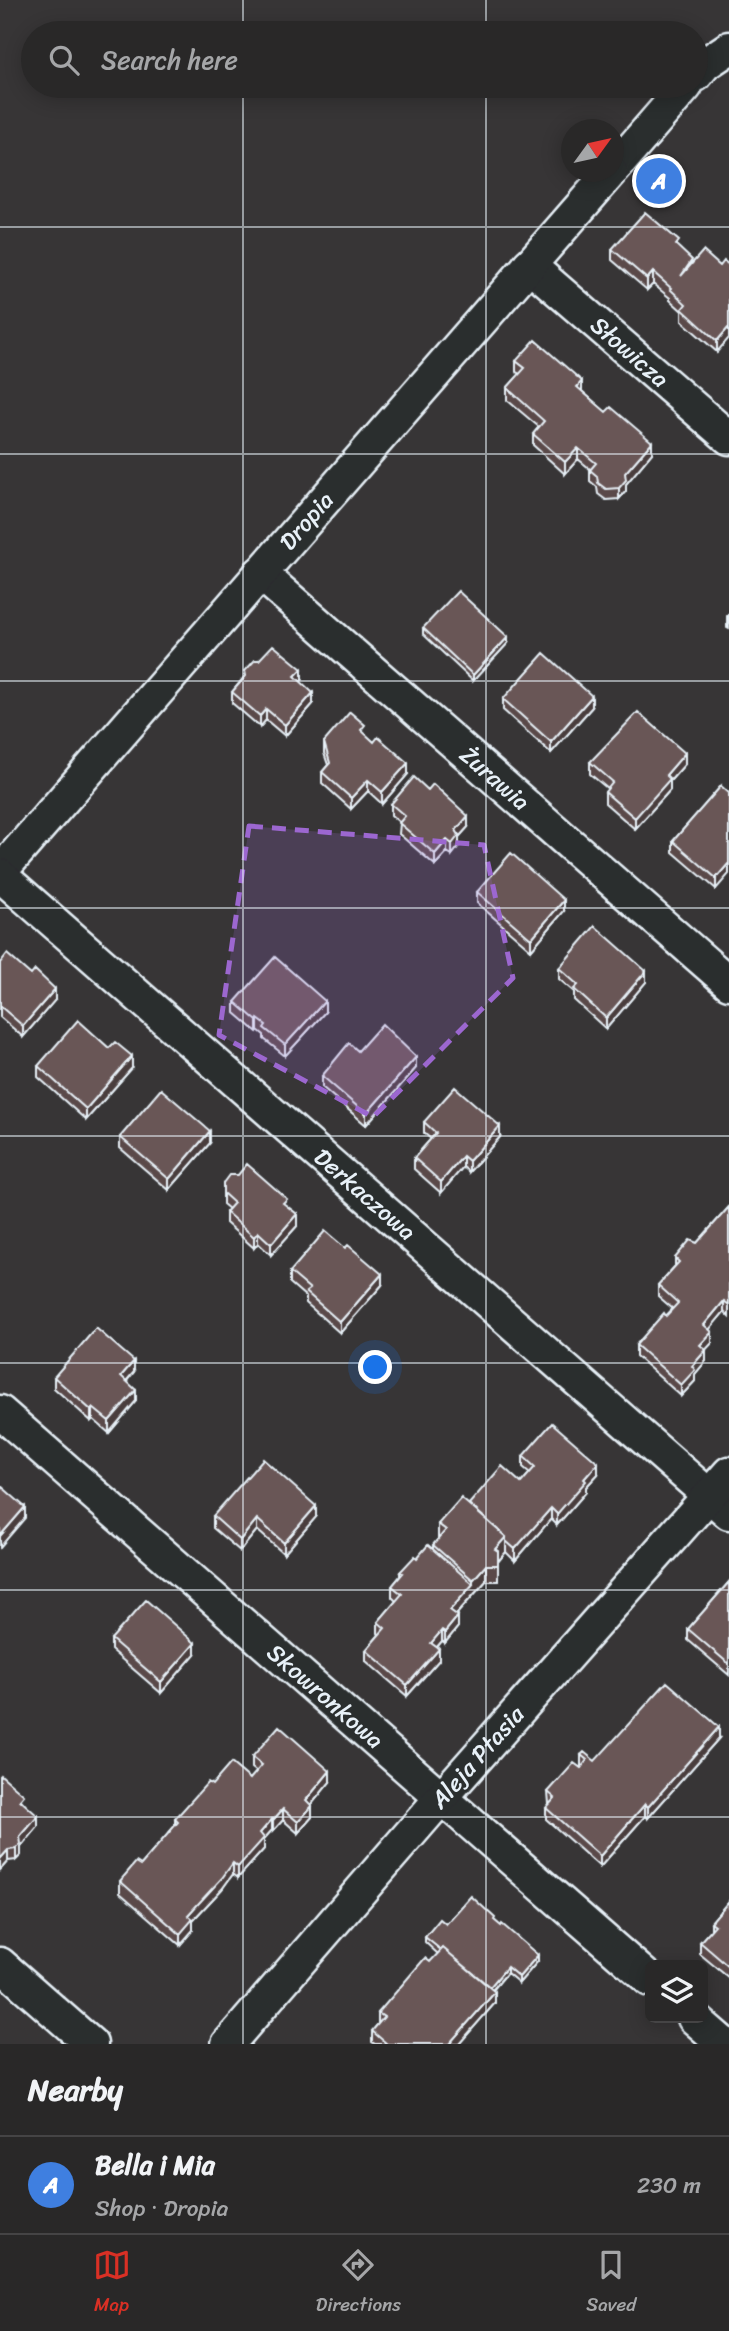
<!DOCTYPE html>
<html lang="en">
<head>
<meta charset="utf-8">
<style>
	:root { --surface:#292828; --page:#313030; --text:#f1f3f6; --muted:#a5a6a8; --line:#454445; --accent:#d93025 }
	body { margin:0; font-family:Sriracha,sans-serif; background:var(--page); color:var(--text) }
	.controls { position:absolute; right:21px; bottom:21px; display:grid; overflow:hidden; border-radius:10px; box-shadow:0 4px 18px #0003 }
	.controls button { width:63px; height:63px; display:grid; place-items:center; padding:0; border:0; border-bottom:2px solid var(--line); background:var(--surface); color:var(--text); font:35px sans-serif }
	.compass { position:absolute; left:561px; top:119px; width:63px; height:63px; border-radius:50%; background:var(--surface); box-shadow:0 4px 18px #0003; rotate:57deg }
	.you { position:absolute; left:376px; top:1368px; width:24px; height:24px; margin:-18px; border:5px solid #fff; border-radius:50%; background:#1a73e8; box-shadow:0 0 0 10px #1a73e833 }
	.badge { display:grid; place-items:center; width:46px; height:46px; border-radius:50%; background:var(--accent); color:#fff; font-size:23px; font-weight:700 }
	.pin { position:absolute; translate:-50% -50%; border:4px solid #fff; box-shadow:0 2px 7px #0006 }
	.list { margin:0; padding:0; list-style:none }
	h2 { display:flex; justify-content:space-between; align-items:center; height:91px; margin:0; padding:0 28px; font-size:30px }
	h2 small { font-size:23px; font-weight:400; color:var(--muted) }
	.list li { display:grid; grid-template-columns:46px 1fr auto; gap:21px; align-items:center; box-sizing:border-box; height:98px; padding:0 28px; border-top:2px solid var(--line) }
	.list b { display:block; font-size:26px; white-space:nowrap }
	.list p { margin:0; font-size:23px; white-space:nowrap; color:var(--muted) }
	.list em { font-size:23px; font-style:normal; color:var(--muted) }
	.icon { flex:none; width:38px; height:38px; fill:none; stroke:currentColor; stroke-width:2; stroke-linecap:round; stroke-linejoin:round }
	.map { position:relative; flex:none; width:729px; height:2044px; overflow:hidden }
	.search { position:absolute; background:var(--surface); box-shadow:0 4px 18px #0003; left:21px; right:21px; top:21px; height:77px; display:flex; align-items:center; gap:18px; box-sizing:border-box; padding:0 24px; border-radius:38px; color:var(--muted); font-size:26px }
	.sheet { height:189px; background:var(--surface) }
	nav { display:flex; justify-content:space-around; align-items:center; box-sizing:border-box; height:98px; border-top:2px solid var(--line); background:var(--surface); font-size:19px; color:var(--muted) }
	nav a { display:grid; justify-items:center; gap:4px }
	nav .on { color:var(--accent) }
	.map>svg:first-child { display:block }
</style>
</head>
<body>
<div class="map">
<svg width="729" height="2044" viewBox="0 0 729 2044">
	<rect width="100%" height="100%" fill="#373536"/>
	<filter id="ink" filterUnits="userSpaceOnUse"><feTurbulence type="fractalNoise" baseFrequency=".0143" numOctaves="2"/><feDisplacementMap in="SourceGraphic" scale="14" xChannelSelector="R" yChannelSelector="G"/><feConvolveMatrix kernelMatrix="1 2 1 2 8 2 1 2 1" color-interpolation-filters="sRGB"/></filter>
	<g filter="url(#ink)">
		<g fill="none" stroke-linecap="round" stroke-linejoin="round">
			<g stroke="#e8f1f8" stroke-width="37">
				<g id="street">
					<path d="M696 75 705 64 729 48"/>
					<path d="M614 169 686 86"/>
					<path id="s1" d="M529 265 729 438"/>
					<path id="s2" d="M260 573 729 983"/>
					<path id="s3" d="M0 872 611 172"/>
					<path id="s4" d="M0 875 729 1513"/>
					<path id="s5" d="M0 1412 650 1980"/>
					<path d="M0 1964 91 2044"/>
					<path d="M694 2018 724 2044"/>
					<path id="s6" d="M228 2044 442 1797 729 1473"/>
				</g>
			</g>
			<use href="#street" stroke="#2a2d2e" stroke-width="32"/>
		</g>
		<path fill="#5a4a4a" stroke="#e8f1f8" stroke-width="2" d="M679 248 692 263 720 266 717 352 682 321V311L670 300V298L653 284 647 290 612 260V249Z
			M516 361 582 391 652 453 626 484V491L619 499 606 500 598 494 597 487 590 481V469L578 459 565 474 533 445V434L539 427 507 400V388L520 374 516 372Z
			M729 614V629L727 628V616Z
			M423 628 508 643 473 681 423 634Z
			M245 671 302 680 300 681 313 704 285 736 266 720 260 727 232 703V692L245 676Z
			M503 699 592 707 551 753 503 710Z
			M365 734 408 774 382 804 368 791 351 809 322 783V772L328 765 324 753V742Z
			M590 762 685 764 670 781V790L635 829 605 803V792L608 789 590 774Z
			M721 786 716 889 673 852V841Z
			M391 804 468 827 459 837V846L452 855 447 852 435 865 399 834 400 823 391 815Z
			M477 892 564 911 531 950 477 903Z
			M0 963 55 1000 23 1037 0 1017Z
			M559 968 646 982 606 1029 574 1000V992L559 979Z
			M235 1002 325 1012 285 1056 264 1039V1035L258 1030 257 1032 235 1013Z
			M358 1051 416 1068 366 1125 322 1087V1076Z
			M38 1066 132 1068 86 1120 38 1077Z
			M424 1122 500 1137 469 1172 463 1167 441 1193 414 1169V1158L431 1139 424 1133Z
			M120 1137 210 1143 169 1190 120 1148Z
			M223 1183 287 1206 297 1226 271 1255 258 1243 254 1248 226 1223V1212L229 1209 223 1204Z
			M729 1207V1317L724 1312 709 1329 712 1343 705 1350 706 1361 695 1374V1381L681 1396 636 1356V1345L673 1309 658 1296V1285L675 1266V1258L697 1243Z
			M290 1272 382 1285 340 1333 306 1303V1297L290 1283Z
			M134 1372 127 1381 136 1401 109 1433 93 1419 91 1421 54 1388V1377Z
			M523 1456 598 1474 586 1487V1492L557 1525 551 1519 515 1561 506 1552 498 1562V1581H486L456 1615 458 1627 445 1643 442 1641 437 1647 439 1660 407 1696 366 1661V1650L379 1635 378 1633V1622L396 1601 392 1597V1586L400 1576V1572L417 1558 433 1549V1545L438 1539V1524L469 1504 521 1483 530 1473 523 1467Z
			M213 1516 316 1517 284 1554 257 1530 240 1551 213 1528Z
			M729 1582V1675L688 1640V1629Z
			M111 1639 195 1654 161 1693 111 1650Z
			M719 1738 648 1818 645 1816 600 1867 546 1819V1808L549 1804 548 1792 581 1768 582 1767 581 1766V1755L595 1761Z
			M252 1757 330 1782 311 1805 312 1817 298 1833 283 1820 273 1831 272 1830 264 1839V1849L238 1878 233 1874 222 1889 193 1920V1930L180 1945 120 1893V1881L141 1865 175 1826V1819L212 1785 250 1779 257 1772 252 1768Z
			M0 1777 24 1803 38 1827 21 1847V1855L16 1860 8 1861 0 1870Z
			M729 1901V1978L700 1954V1942L711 1930V1922Z
			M495 1921 538 1961 519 1983 507 1973 493 1990 495 2003 459 2044H375L372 2042V2031L378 2024V2013L438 1954 425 1942V1937L446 1924Z"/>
		<path fill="#4a3c3c" stroke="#e8f1f8" stroke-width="2" d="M653 272V284L647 290V279Z
			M729 327V338L717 352V341Z
			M582 381V392L577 387Z
			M652 442V453L626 484V491L619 499V488L625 473Z
			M578 448V459L565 474V462Z
			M508 637V643L473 681V675Z
			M302 669V680L295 688V676Z
			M313 693V704L285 736V725Z
			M592 696V707L551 753V742Z
			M266 709V720L260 727V716Z
			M685 753V764L670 781V790L635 829V818L666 775Z
			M408 763V774L382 804V792Z
			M368 780V791L351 809V798Z
			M468 816V827L459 837V846L452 855V844L456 830Z
			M447 840V852L435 865V854Z
			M729 863V874L716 889V878Z
			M564 900V911L531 950V939Z
			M646 971V982L606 1029V1018Z
			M55 989V1000L23 1037V1026Z
			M325 1001V1012L285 1056V1045Z
			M258 1019V1030L257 1032V1021Z
			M132 1056V1068L86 1120V1109Z
			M416 1057V1068L366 1125V1114Z
			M500 1126V1137L469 1172V1161Z
			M210 1131V1143L169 1190V1179Z
			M463 1156V1167L441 1193V1182Z
			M297 1214V1226L271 1255V1244Z
			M258 1232V1243L254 1248V1237Z
			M382 1274V1285L340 1333V1322Z
			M724 1301V1312L704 1336V1325Z
			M712 1332V1343L700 1356V1345Z
			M706 1350V1361L695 1374V1381L681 1396V1385L692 1366Z
			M134 1361V1372L121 1387V1376Z
			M136 1390V1401L109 1433V1421Z
			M93 1408V1419L91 1421V1410Z
			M598 1463V1474L586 1487V1492L557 1525V1514L584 1479Z
			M316 1506V1517L284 1554V1543Z
			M25 1507V1518L0 1547V1536Z
			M551 1508V1519L515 1561V1549Z
			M257 1519V1530L240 1551V1540Z
			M506 1537V1552L495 1565V1549Z
			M486 1565V1581L450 1621V1610L473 1584V1580Z
			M458 1616V1627L445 1643V1632Z
			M442 1630V1641L431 1654V1643Z
			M195 1643V1654L161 1693V1682Z
			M439 1649V1660L407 1696V1685Z
			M719 1727V1738L648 1818V1807Z
			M330 1771V1782L306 1811V1800Z
			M645 1804V1816L600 1867V1856Z
			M312 1806V1817L298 1833V1822Z
			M283 1809V1820L273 1831V1820Z
			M38 1816V1827L21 1847V1855L16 1860V1849L20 1837Z
			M272 1819V1830L264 1839V1849L238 1878V1867L260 1833Z
			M8 1850V1861L0 1870V1859Z
			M233 1863V1874L222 1889 193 1920V1930L180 1945V1934L188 1915Z
			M538 1955V1961L519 1983V1977Z
			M507 1967V1973L487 1996V1990Z
			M495 1992V2003L459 2044H449Z"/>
		<path fill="#695656" stroke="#e8f1f8" stroke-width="2" d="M645 212 679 241 676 245 692 260 681 276 703 251 720 266 724 261 729 265V327L717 341 682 309 686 304 670 289 671 288 653 272 647 279 612 249Z
			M535 340 582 381 577 387 606 412 611 407 652 442 625 473 626 480 619 488 606 489 598 483 597 476 590 470 596 463 578 448 565 462 533 434 544 421 507 388 525 368 516 361Z
			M458 591 508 637 473 675 423 628Z
			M273 645 302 669 295 676 313 693 285 725 266 709 260 716 232 692 246 676 245 671 255 660H259Z
			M544 653 592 696 551 742 503 699Z
			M350 712 365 725 361 730 374 742 378 737 408 763 382 792 368 780 351 798 322 772 330 763 324 742Z
			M638 712 685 753 666 775 670 779 635 818 605 792 613 782 590 762Z
			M414 777 428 790 433 784 468 816 456 830 459 835 452 844 447 840 435 854 399 823 405 816 391 804Z
			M721 786 729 793V863L716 878 673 841Z
			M511 853 564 900 531 939 477 892Z
			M595 926 646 971 606 1018 574 989 578 985 559 968Z
			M7 954 31 975 35 970 55 989 23 1026 0 1006V963Z
			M275 957 325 1001 285 1045 264 1028 266 1025 258 1019 257 1021 235 1002Z
			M78 1020 109 1048 115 1042 132 1056 86 1109 38 1066Z
			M382 1024 416 1057 366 1114 322 1076 349 1043 358 1051Z
			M455 1087 500 1126 469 1161 463 1156 441 1182 414 1158 436 1133 424 1122Z
			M161 1089 210 1131 169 1179 120 1137Z
			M247 1164 287 1199 283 1203 297 1214 271 1244 258 1232 254 1237 226 1212 234 1203 223 1193V1183L229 1175H238Z
			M729 1207V1305L724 1301 704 1325 712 1332 700 1345 706 1350 692 1366 695 1370 681 1385 636 1345 664 1313 666 1316 678 1303 658 1285 679 1262 675 1258 690 1240 697 1243Z
			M325 1231 345 1248 348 1245 382 1274 340 1322 306 1292 310 1289 290 1272Z
			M96 1328 134 1361 121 1376 136 1390 109 1421 93 1408 91 1410 54 1377Z
			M552 1423 598 1463 584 1479 586 1481 557 1514 551 1508 515 1549 506 1541V1537L469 1504 502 1466 521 1483 535 1467 523 1456Z
			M263 1459 316 1506 284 1543 257 1519 240 1540 213 1516Z
			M0 1485 25 1507 0 1536Z
			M461 1498 506 1537 495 1549 498 1551V1565H486L473 1580 433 1545 446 1530 438 1524Z
			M428 1545 473 1584 450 1610 458 1616 445 1632 442 1630 431 1643 439 1649 407 1685 366 1650 385 1628 378 1622 402 1594 392 1586 403 1573 400 1572 415 1556 417 1558Z
			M729 1582V1664L688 1629Z
			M146 1600 195 1643 161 1682 111 1639Z
			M667 1682 719 1727 648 1807 645 1804 600 1856 546 1808 555 1798 548 1792 574 1763 581 1768 587 1760 581 1755 584 1752 595 1761Z
			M279 1726 330 1771 306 1800 312 1806 298 1822 283 1809 273 1820 272 1819 260 1833 264 1838 238 1867 233 1863 222 1878 188 1915 193 1919 180 1934 120 1881 136 1862 141 1865 178 1822 175 1819 208 1782 212 1785 231 1763 250 1779 262 1765 252 1757Z
			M1 1775 24 1795 20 1800 38 1816 20 1837 21 1844 16 1849 8 1850 0 1859V1777Z
			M471 1896 495 1918 494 1920 501 1926 502 1924 538 1955 519 1977 507 1967 490 1987 443 1948 441 1950 425 1937 440 1919 446 1924Z
			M729 1901V1967L700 1942 715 1925 711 1922Z
			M443 1948 495 1992 449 2044H387L372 2031 384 2017 378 2013 425 1958 430 1962Z"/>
	</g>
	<path fill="#9c67d0" fill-opacity="0.2" stroke="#9c67d0" stroke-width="5" stroke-dasharray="14 9" stroke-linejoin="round" d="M249 826 484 845 513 978 373 1117 219 1035Z"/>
	<path fill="none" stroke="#e8f1f8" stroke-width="2" stroke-opacity="0.55" d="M243 0V33M486 0V33M243 86V2044M486 86V2044M0 227H729M0 454H729M0 681H729M0 908H729M0 1136H729M0 1363H729M0 1590H729M0 1817H729"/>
	<g text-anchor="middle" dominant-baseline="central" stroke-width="5" stroke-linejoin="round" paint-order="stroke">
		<g font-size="24" fill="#e8f1f8" stroke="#2a2d2e">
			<text stroke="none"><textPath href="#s1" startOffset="133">Słowicza</textPath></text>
			<text stroke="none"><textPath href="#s3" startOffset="466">Dropia</textPath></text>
			<text stroke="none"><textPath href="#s2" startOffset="312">Żurawia</textPath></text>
			<text stroke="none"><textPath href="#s4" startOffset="485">Derkaczowa</textPath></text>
			<text stroke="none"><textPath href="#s5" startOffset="432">Skowronkowa</textPath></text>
			<text stroke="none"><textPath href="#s6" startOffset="380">Aleja Ptasia</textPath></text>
		</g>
	</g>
</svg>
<div class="controls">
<button><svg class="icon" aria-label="layers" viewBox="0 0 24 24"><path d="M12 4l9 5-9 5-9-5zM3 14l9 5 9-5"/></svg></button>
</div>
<svg class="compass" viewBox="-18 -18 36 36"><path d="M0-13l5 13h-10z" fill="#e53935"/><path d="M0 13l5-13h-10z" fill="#a5a6a8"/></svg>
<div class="you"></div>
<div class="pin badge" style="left:659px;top:181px;background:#3f7fe0">A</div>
<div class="search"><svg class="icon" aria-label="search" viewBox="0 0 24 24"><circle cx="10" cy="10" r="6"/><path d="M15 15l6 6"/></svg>Search here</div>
</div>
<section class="sheet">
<h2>Nearby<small></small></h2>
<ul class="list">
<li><span class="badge" style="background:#3f7fe0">A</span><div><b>Bella i Mia</b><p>Shop · Dropia</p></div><em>230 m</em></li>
</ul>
</section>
<nav>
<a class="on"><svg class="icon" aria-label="map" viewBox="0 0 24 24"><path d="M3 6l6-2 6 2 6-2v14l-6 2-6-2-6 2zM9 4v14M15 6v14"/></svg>Map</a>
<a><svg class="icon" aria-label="directions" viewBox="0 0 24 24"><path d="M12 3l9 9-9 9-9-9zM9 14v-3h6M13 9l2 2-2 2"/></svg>Directions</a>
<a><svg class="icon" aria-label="saved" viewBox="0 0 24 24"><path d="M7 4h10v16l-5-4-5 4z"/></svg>Saved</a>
</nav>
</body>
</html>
